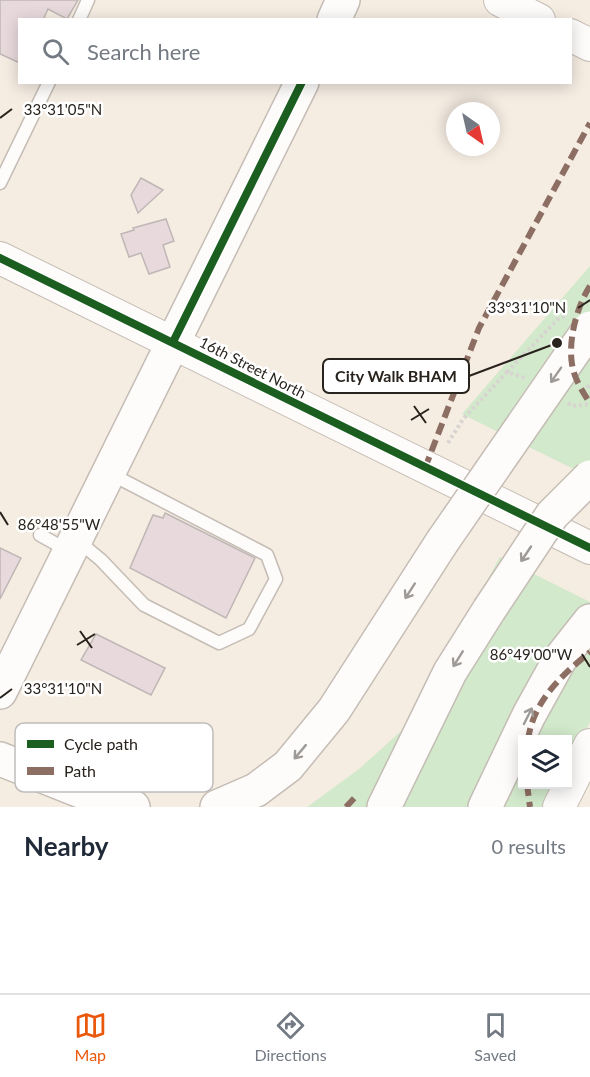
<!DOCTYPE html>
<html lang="en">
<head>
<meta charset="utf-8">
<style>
	:root { --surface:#fff; --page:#f6f6f7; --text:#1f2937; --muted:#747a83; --line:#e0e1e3; --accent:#ea580c }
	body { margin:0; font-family:Lato,sans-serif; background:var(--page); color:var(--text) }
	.controls { position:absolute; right:18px; bottom:18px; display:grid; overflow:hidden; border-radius:0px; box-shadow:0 3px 15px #0003 }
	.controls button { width:54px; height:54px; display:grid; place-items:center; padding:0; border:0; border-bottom:2px solid var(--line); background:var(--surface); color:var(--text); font:30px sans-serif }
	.compass { position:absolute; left:446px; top:102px; width:54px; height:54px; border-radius:50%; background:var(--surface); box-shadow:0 3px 15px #0003; rotate:146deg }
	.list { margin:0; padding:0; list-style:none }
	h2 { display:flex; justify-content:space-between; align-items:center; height:78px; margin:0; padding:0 24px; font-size:26px }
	h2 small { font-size:20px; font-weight:400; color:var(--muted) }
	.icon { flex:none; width:33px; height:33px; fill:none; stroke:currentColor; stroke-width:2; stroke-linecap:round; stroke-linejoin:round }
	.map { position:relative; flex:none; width:590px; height:807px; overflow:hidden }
	.search { position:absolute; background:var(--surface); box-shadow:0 3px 15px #0003; left:18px; right:18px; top:18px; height:66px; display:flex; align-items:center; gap:15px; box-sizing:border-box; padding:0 21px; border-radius:0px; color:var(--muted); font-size:22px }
	.sheet { height:186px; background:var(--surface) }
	nav { display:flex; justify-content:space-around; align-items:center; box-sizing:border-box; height:84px; border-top:2px solid var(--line); background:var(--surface); font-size:16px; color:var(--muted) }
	nav a { display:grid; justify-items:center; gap:3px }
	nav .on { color:var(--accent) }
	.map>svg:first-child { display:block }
</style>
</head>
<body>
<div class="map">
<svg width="590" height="807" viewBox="0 0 590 807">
	<rect width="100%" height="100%" fill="#f5ece2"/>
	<path fill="#d2e9cb" d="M590 266V477L462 414Z
		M500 557 590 602V722L568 767V740H522V784L559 785 547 807H307L359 769 409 724Z"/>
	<path fill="#e8d9dc" stroke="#bfb7b5" stroke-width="1.5" d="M0 0H78L67 19 48 9 43 20H20V63L0 54Z
		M141 178 163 190 138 213 131 195Z
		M166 219 174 241 163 245 170 267 149 274 141 253 129 257 121 234 134 230 133 228Z
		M165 513 255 558 226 618 130 568 153 515 163 518Z
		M0 548 21 558 0 599Z
		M96 634 165 668 151 695 81 660Z"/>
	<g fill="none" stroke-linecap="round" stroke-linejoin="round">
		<g stroke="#c5bdb5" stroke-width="15">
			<path id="service" d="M79 20 88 0
				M0 183 49 82
				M40 535 69 551
				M77 540 101 560 144 605 219 643 249 629 276 579 267 555 109 473"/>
		</g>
		<g stroke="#c5bdb5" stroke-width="34">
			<path id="tertiary" d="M500 0 539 20
				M570 35 590 45
				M0 258 590 548
				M559 807 590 745"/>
		</g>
		<g stroke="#c5bdb5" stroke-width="36">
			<path id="secondary" d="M334 20 343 0
				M0 692 302 82"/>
		</g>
		<g stroke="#c5bdb5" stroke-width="36">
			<path id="motorway" d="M0 759 83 792 133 807
				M217 807 256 790 288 766 334 710 442 542
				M384 807 450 672 489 610
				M485 807 529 715 560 659 590 621"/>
		</g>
		<path stroke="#d7d4d1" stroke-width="4" stroke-dasharray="3 3" stroke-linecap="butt" d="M507 372 558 319 566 315
			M583 392 590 384
			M568 403 572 406 590 404
			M448 443 463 419 507 372 525 378"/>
		<use href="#service" stroke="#fefcfb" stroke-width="12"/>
		<use href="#tertiary" stroke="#fefcfb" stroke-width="32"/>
		<use href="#secondary" stroke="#fefcfb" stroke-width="33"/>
		<use href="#motorway" stroke="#fefcfb" stroke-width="33"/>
		<g stroke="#c5bdb5" stroke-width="36" stroke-linecap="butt">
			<path id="motorway-bridge" d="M442 542 590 328
				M489 610 552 515 590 477"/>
		</g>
		<use href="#motorway-bridge" stroke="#fefcfb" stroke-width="33"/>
		<path stroke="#8d6e63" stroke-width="6" stroke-dasharray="12 6" stroke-linecap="butt" d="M590 286C577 306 568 340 572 364 574 378 582 391 590 403
			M425 468 479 328 590 123
			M528 740C533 701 562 675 590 652
			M527 784 530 807
			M346 807 358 794"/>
		<g stroke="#fff" stroke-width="11">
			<path id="cycleway" d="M0 258 590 548
				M173 342 302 82"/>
		</g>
		<use href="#cycleway" stroke="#1b5e20" stroke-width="8"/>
	</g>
	<defs><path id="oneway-shaft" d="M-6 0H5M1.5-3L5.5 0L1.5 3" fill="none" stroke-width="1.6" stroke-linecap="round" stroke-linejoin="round" transform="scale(1.5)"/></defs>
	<g stroke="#9e9a97">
		<use href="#oneway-shaft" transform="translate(556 375) rotate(125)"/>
		<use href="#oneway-shaft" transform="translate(526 554) rotate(124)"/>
		<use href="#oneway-shaft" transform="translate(410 591) rotate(123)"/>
		<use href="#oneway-shaft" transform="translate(458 659) rotate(122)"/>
		<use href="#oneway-shaft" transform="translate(528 716) rotate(-63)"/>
		<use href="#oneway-shaft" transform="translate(300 752) rotate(130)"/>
	</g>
	<path fill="none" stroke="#29231d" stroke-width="2" d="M0 118 12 109M578 308 590 300M414 406 426 423M411 420 429 409M0 512 8 525M80 631 92 648M77 645 95 634M582 654 590 667M0 698 12 689"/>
	<g text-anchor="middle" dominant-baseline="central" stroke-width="5" stroke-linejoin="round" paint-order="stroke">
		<g font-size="15" fill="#29231d" stroke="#fff">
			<text transform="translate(253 367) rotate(27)">16th Street North</text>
		</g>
	</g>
	<rect x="15" y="723" width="198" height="69" rx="9" fill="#fff" stroke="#bfbdbb" stroke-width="1.5"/>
	<rect x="27" y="740" width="27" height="8" fill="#1b5e20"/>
	<rect x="27" y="767" width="27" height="8" fill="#8d6e63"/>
	<g font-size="16" fill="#29231d">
		<text x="64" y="750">Cycle path</text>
		<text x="64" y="777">Path</text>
	</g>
	<g font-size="15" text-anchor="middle" fill="#29231d" stroke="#fff" stroke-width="5" stroke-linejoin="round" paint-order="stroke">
		<text x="63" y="115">33°31'05"N</text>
		<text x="527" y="313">33°31'10"N</text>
		<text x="59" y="530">86°48'55"W</text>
		<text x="531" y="660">86°49'00"W</text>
		<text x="63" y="694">33°31'10"N</text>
	</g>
	<path fill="none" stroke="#29231d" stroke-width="2" d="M557 343L469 376"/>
	<circle fill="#29231d" stroke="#fff" stroke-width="2" cx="557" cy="343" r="6"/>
	<rect fill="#fff" stroke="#29231d" stroke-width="2" x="323" y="359" width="146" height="34" rx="6"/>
	<g font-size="16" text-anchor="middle" font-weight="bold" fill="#29231d">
		<text x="396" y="382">City Walk BHAM</text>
	</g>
</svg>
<div class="controls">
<button><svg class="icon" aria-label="layers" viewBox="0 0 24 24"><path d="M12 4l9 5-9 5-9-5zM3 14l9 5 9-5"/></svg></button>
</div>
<svg class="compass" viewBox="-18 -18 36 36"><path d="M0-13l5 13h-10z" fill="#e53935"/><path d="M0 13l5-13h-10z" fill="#747a83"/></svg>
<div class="search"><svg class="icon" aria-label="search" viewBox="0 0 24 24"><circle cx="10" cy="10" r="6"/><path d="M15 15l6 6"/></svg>Search here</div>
</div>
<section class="sheet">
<h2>Nearby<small>0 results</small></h2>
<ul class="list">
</ul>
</section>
<nav>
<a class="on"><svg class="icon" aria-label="map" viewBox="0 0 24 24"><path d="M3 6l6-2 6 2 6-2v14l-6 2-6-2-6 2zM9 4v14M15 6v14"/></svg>Map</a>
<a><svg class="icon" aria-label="directions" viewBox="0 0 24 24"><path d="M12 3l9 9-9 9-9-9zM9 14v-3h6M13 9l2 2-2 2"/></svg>Directions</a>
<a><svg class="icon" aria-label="saved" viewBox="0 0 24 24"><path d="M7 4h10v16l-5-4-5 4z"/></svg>Saved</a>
</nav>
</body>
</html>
